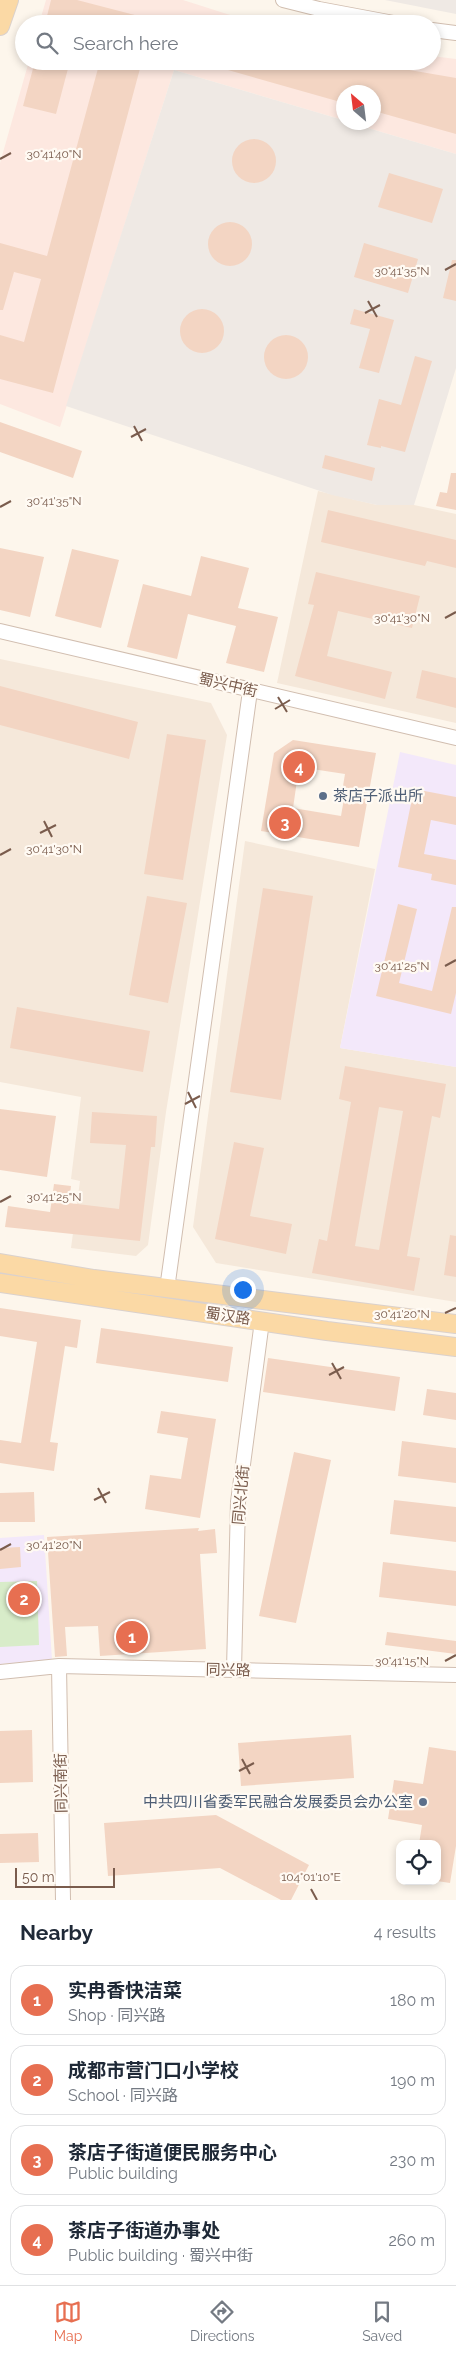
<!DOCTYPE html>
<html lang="en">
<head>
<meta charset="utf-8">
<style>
	:root { --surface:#fff; --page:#f2f2f3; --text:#1f2937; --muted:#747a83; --line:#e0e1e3; --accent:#e76f51 }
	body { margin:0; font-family:Raleway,"Noto Sans SC",sans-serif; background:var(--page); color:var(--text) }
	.controls { position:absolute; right:15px; bottom:15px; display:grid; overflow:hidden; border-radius:10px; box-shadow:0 2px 8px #0003 }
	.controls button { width:45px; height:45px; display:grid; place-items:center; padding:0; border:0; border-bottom:1px solid var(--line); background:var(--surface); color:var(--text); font:25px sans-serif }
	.compass { position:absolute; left:336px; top:85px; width:45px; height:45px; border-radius:50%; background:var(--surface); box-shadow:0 2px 8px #0003; rotate:332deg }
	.scale { position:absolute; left:15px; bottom:12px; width:100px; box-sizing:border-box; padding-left:5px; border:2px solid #7a5c4d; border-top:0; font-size:14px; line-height:18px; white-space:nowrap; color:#7a5c4d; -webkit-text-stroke:4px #fffaf3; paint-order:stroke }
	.you { position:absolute; left:242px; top:1289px; width:18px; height:18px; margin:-12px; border:4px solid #fff; border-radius:50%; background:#1a73e8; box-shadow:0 0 0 8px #1a73e833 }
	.badge { display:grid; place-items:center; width:32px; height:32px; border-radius:50%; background:var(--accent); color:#fff; font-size:16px; font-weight:700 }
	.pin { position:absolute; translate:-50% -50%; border:2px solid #fff; box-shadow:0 1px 5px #0006 }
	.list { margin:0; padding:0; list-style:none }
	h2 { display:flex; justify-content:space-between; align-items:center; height:65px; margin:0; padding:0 20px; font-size:21px }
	h2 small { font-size:16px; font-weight:400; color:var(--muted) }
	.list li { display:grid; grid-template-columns:32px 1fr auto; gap:15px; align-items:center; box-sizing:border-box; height:70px; margin:0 10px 10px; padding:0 10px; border:1px solid var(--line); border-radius:15px }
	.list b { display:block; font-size:19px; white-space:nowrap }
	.list p { margin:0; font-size:16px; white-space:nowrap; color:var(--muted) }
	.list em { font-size:16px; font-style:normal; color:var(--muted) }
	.icon { flex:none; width:28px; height:28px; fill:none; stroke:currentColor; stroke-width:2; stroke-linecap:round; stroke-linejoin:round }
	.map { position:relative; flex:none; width:456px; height:1900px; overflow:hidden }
	.search { position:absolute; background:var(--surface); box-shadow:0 2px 8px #0003; left:15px; right:15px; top:15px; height:55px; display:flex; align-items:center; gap:12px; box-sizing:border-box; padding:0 18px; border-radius:28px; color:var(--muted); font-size:19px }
	.sheet { height:385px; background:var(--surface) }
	nav { display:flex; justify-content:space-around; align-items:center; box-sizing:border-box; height:70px; border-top:1px solid var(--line); background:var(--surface); font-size:14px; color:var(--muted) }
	nav a { display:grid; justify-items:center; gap:2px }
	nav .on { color:var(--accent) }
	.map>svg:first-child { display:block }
</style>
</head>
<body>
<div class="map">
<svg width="456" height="1900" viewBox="0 0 456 1900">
	<rect width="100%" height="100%" fill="#fdf6ec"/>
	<path fill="#f5e8da" d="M318 491 377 505H414L456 514V723L277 683Z
		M0 659 211 703 227 735 166 1112 148 1245 136 1256 71 1248 80 1181 71 1179 81 1097 0 1082Z
		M245 841 375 869 340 1048 456 1067V1302L216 1263 193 1227Z"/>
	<path fill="#fde8e0" d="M46 0H183L258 24H39Z
		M432 56 456 59V154L351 123 374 122V92H344L343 120 174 70 60 427 0 404V163L29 61H432Z"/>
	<path fill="#efe9e4" d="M385 0H456V14Z
		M174 70 343 120 344 122 351 123 456 154V368L414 505H377L332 495 66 406Z"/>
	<path fill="#f3e8fa" d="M400 752 456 765V1067L340 1048Z
		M44 1535 52 1660 0 1664V1538Z"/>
	<path fill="#d8ecc9" d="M37 1581 39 1645 0 1647V1582Z"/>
	<path fill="#f3d5c3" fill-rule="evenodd" d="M51 0H77L154 20 153 24H45Z
		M35 61H70L56 114 23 106Z
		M100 61H142L53 393 0 379V335L24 342 41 279 14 272 3 310H0V243L47 256Z
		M208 61H357L456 78V134L374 111V92H344V103L207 64Z
		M232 161a22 22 0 1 1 44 0a22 22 0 1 1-44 0Z
		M389 173 443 189 432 223 378 207Z
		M208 244a22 22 0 1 1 44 0a22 22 0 1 1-44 0Z
		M364 243 418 259 408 293 354 277Z
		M452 260H456V301L443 298Z
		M354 309 394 320 379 373 359 368 370 329 350 324Z
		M180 331a22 22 0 1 1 44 0a22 22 0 1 1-44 0Z
		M264 357a22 22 0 1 1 44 0a22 22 0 1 1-44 0Z
		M415 356 432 361 405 452 381 446V448L367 445 379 399 401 405Z
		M0 422 82 451 73 478 0 452Z
		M325 455 375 468 372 481 322 468Z
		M451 473H456V510L436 506 440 492 447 493Z
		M328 510 456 540V568L427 561 425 566 321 542Z
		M0 548 44 557 30 617 0 610Z
		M72 549 119 560 101 628 55 616Z
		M201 556 249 568 238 608 278 617 264 672 226 663 236 626 188 614 177 659 127 647 143 584 191 596Z
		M316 572 420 596 412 628 338 611 327 656 392 672 385 699 295 676 314 605 308 604Z
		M422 670 456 678V708L416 698Z
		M0 686 138 722 129 759 0 725Z
		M167 734 206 740 183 880 144 874Z
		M293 740 376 753 359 847 261 831 274 753ZM299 767 345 774 342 792 345 793 341 816 293 808Z
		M414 789 456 797V825L431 820 424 854 456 860V885L431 880 432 874 398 867Z
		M263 888 313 896 281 1100 230 1092Z
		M147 896 187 903 168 1003 129 995Z
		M398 904 417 909 399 983 432 991 452 907H456V993L451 1014 376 996Z
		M17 1007 150 1031 143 1072 10 1048Z
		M345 1066 446 1084 440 1118 432 1116 407 1256 420 1258 414 1291 312 1273 319 1239 327 1241 351 1102 339 1099ZM379 1107 403 1111 379 1250 355 1246Z
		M0 1109 56 1116 47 1177 0 1170Z
		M92 1112 157 1116 155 1147H151L140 1241 5 1227 8 1206 50 1212 54 1184 71 1186 69 1203 119 1209 126 1145 90 1143Z
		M234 1142 264 1148 250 1216 292 1224 286 1254 215 1239Z
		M450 1235 456 1236V1277L444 1275Z
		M0 1308 81 1320 77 1348 65 1346 50 1442 58 1443 54 1471 0 1463V1440L21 1443 37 1342 0 1336Z
		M101 1328 233 1347 228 1382 96 1363Z
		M268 1358 400 1377 395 1411 263 1392Z
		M427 1389 456 1393V1420L423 1415Z
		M161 1411 216 1419 200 1518 145 1509 150 1475 181 1479 188 1438 157 1433Z
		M402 1441 456 1448V1483L398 1476Z
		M294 1452 331 1460 296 1623 259 1616Z
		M34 1492 35 1522H0V1493Z
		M394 1500 456 1507V1542L390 1534Z
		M199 1528 198 1531 215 1529 217 1553 200 1554 206 1649 100 1656 98 1626 65 1627 67 1656 55 1657 47 1537Z
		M20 1547 21 1567 0 1569V1548Z
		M383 1562 456 1571V1606L379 1597Z
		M387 1632 456 1641V1654L385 1645Z
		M32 1730 33 1782 0 1783V1731Z
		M351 1735 354 1778 241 1786 238 1743Z
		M429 1747 456 1751V1846L450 1883 437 1881V1844H419L422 1825 388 1819 394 1780 423 1784Z
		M216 1815 309 1865 291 1900H281L220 1868 108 1876 104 1823Z
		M38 1833 39 1862 0 1863V1834Z"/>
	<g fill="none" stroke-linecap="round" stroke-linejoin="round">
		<g stroke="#d1beb0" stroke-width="16">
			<path id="minor" d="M283 0 319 9 399 24
				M432 30 456 33
				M0 631 456 738
				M167 1289 250 691
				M59 1666 63 1900
				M234 1670 238 1502 262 1321
				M0 1672 59 1666 456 1675"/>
		</g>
		<g stroke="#dad1cd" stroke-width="20">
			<path id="major" d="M0 26 9 0
				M0 1263 94 1279 456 1324
				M0 1283 327 1331 456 1347"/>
		</g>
		<use href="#minor" stroke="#fff" stroke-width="14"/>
		<use href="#major" stroke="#fbd9a5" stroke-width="18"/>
	</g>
	<path fill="none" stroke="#7a5c4d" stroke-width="2" d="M0 159 11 153M445 270 456 264M368 301 377 317M365 313 380 305M134 426 142 441M131 437 146 429M0 507 11 501M445 618 456 612M278 697 287 712M275 709 290 700M44 821 52 837M40 833 56 825M0 855 11 849M445 966 456 960M188 1092 196 1108M185 1104 200 1096M0 1202 11 1196M445 1313 456 1308M332 1363 341 1379M329 1375 344 1367M98 1488 106 1503M94 1500 110 1492M0 1550 11 1544M445 1661 456 1655M242 1759 250 1774M239 1771 254 1763M311 1889 317 1900"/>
	<g fill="#5c6f8a" stroke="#fffaf3" stroke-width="2">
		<circle cx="323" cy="796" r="5"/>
		<circle cx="423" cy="1802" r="5"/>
	</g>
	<g text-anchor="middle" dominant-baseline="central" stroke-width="4.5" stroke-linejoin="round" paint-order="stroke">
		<g font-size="15" fill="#7a5c4d" stroke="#fffaf3">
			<text transform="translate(228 685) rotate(13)">蜀兴中街</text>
			<text transform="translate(228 1316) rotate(8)">蜀汉路</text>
			<text transform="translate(241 1495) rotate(-85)">同兴北街</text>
			<text transform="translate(228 1670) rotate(1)">同兴路</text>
			<text transform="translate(61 1783) rotate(-91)">同兴南街</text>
		</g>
		<g font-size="15" fill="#4e5e75" stroke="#fffaf3" text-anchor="start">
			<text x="333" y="796">茶店子派出所</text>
			<text x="413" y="1802" text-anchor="end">中共四川省委军民融合发展委员会办公室</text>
		</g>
	</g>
	<g font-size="12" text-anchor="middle" fill="#7a5c4d" stroke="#fffaf3" stroke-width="4.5" stroke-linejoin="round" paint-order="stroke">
		<text x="54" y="158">30°41'40"N</text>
		<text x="402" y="275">30°41'35"N</text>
		<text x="54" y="505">30°41'35"N</text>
		<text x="402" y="622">30°41'30"N</text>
		<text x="54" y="853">30°41'30"N</text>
		<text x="402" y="970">30°41'25"N</text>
		<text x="54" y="1201">30°41'25"N</text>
		<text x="402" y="1318">30°41'20"N</text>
		<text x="54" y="1549">30°41'20"N</text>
		<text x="402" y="1665">30°41'15"N</text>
		<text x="311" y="1881">104°01'10"E</text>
	</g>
</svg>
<div class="controls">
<button><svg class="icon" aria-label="locate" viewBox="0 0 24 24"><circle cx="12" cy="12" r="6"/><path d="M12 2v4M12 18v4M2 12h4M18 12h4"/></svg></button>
</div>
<svg class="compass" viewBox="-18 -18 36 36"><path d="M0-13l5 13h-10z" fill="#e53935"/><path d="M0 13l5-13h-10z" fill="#747a83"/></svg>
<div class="scale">50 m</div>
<div class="you"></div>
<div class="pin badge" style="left:132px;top:1637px">1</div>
<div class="pin badge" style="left:24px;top:1599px">2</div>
<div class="pin badge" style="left:285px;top:823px">3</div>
<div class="pin badge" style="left:299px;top:767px">4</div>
<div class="search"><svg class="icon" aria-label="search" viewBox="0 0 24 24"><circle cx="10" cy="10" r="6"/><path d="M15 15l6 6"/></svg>Search here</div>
</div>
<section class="sheet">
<h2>Nearby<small>4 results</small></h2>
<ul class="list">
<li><span class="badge">1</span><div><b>实冉香快洁菜</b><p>Shop · 同兴路</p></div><em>180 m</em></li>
<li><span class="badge">2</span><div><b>成都市营门口小学校</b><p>School · 同兴路</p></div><em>190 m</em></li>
<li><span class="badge">3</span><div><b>茶店子街道便民服务中心</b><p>Public building</p></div><em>230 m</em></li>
<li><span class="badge">4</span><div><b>茶店子街道办事处</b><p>Public building · 蜀兴中街</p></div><em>260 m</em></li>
</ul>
</section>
<nav>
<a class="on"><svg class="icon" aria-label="map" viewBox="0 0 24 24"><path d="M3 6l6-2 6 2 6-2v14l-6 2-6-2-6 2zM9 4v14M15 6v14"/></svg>Map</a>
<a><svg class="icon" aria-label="directions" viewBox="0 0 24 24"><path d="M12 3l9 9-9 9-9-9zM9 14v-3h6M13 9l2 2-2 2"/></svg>Directions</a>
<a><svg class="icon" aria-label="saved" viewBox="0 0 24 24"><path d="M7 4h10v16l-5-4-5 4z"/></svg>Saved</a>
</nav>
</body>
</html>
